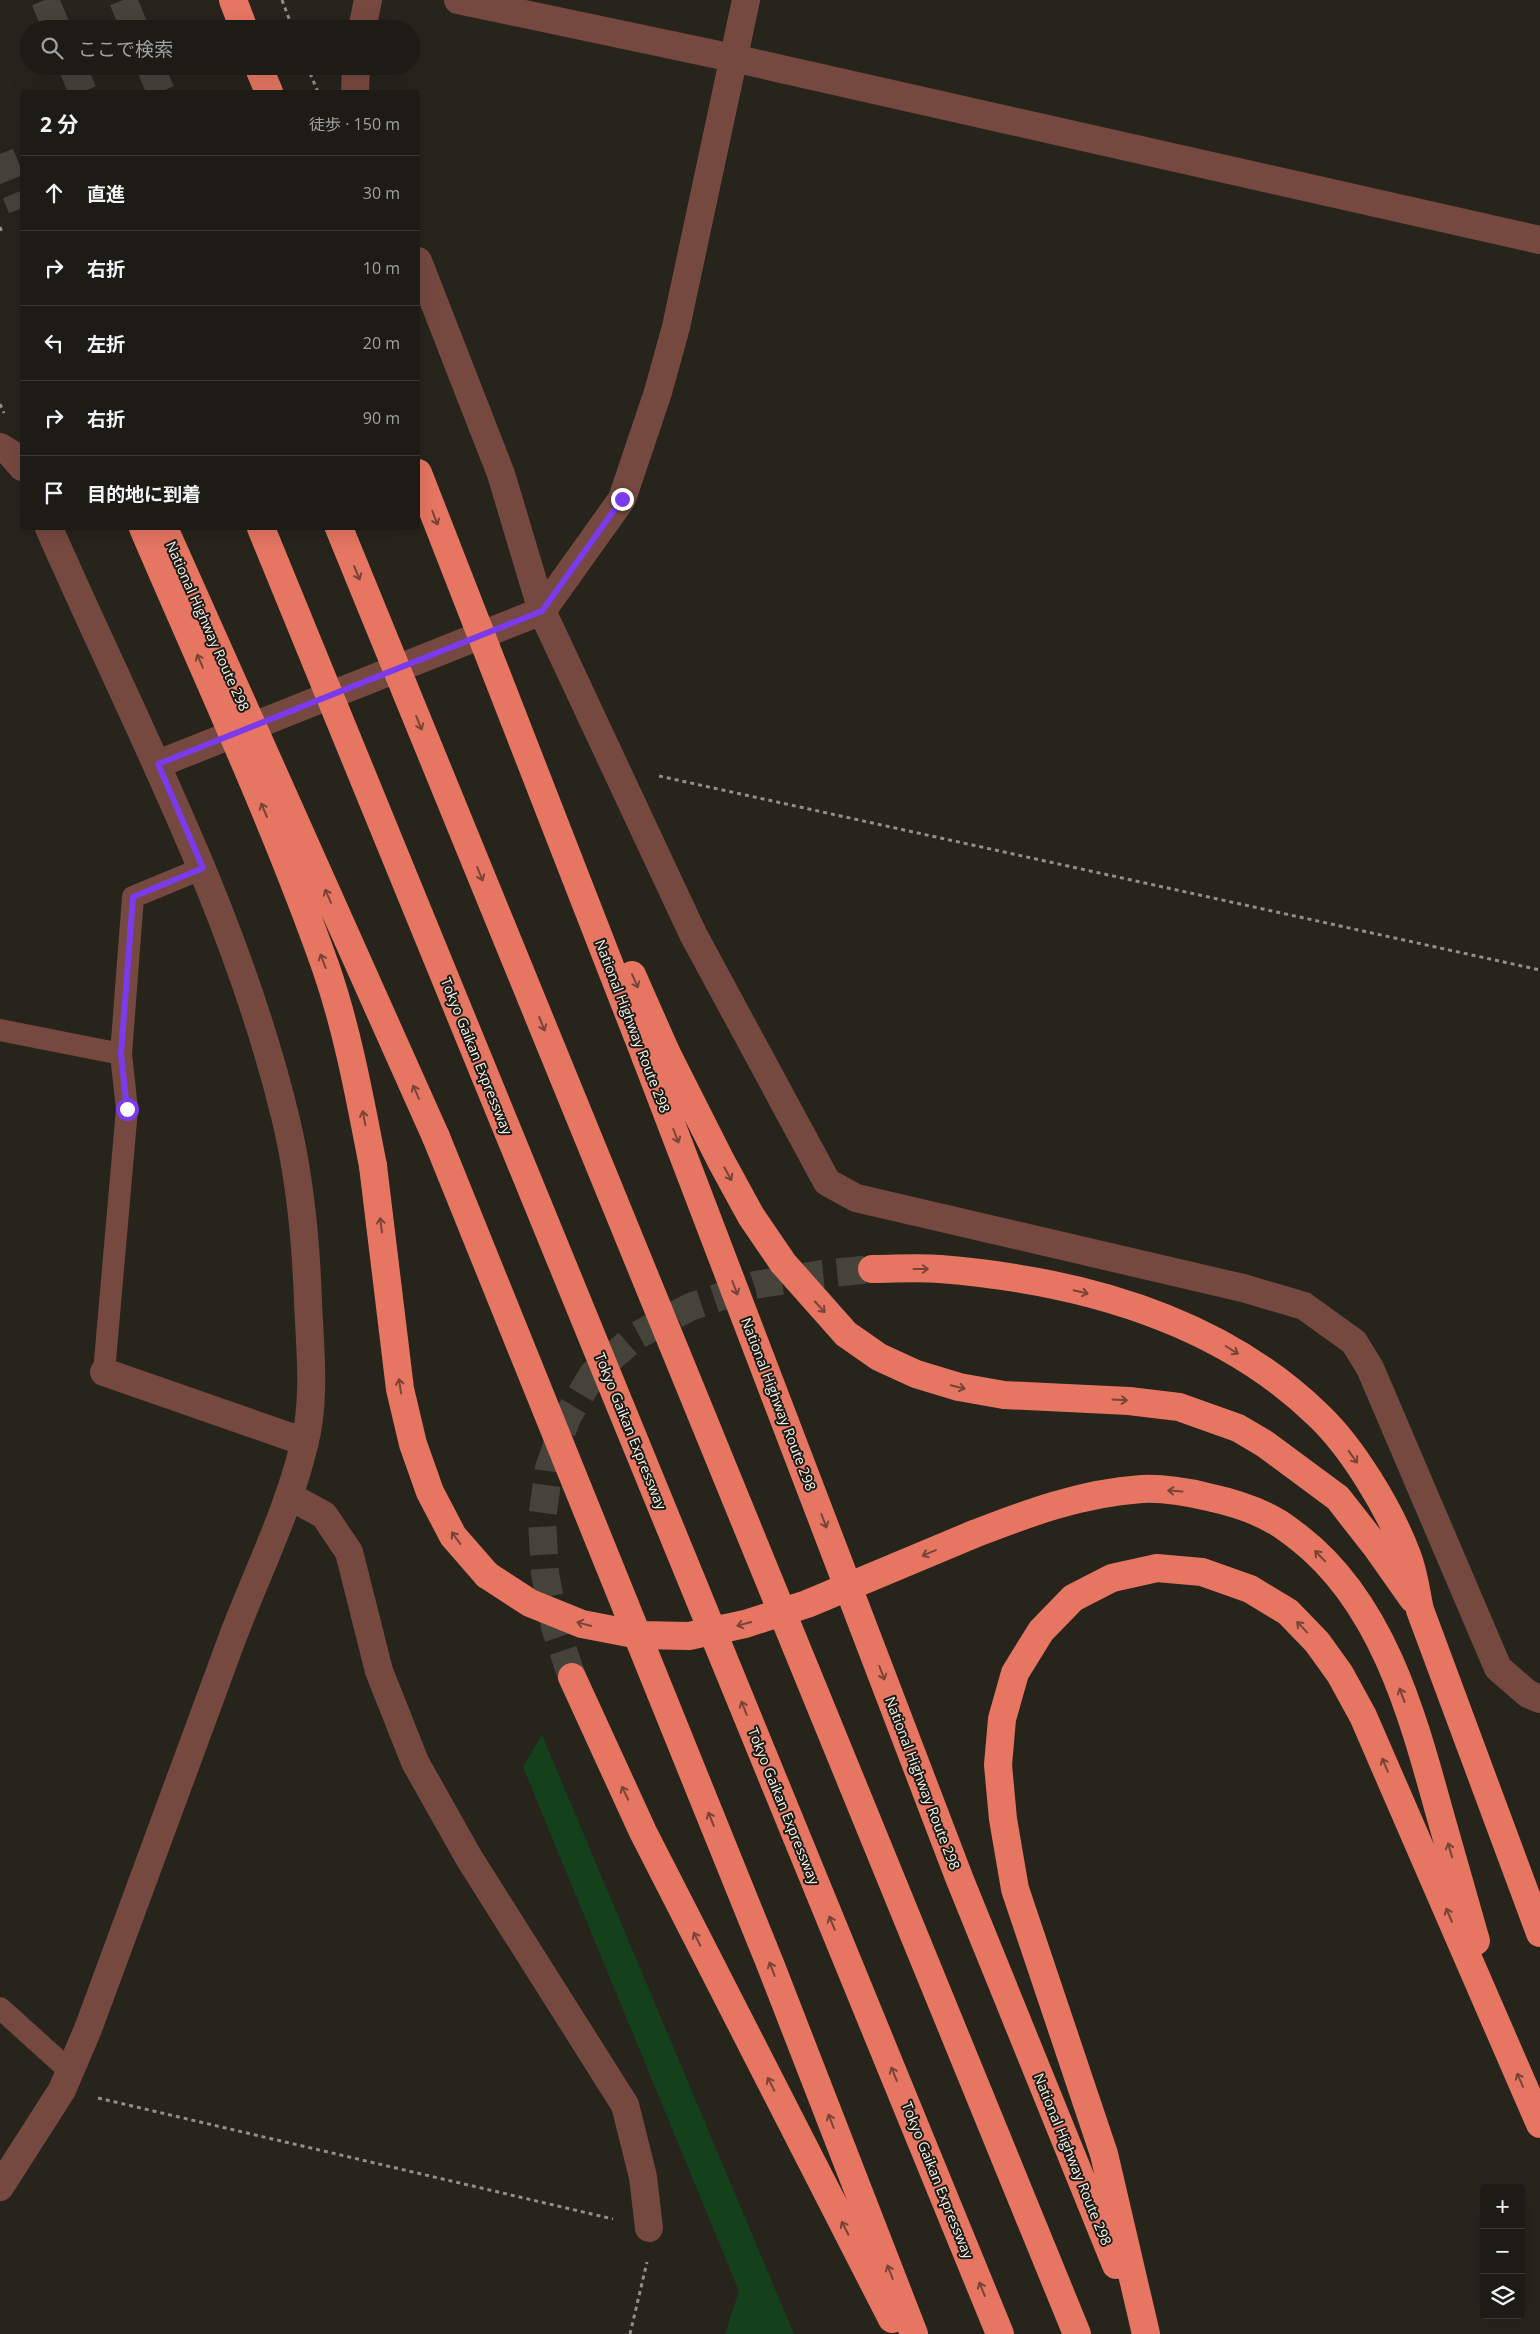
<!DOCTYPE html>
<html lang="ja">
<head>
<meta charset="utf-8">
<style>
	:root { --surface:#1d1b15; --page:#25241e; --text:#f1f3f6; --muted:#a0a1a0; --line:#3b3934 }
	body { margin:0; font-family:"Open Sans","Noto Sans JP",sans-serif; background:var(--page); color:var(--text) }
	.controls { position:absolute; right:15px; bottom:15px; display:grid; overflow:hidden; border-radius:5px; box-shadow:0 5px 20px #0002 }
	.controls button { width:45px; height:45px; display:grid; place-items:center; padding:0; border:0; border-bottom:1px solid var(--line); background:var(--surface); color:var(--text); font:25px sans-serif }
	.stop { position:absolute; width:15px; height:15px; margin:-11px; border:4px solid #7c3aed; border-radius:50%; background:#fff }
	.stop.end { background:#7c3aed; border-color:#fff; box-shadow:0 1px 5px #0008 }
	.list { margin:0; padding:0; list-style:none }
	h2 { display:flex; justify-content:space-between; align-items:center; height:65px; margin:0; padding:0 20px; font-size:21px }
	h2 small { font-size:16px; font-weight:400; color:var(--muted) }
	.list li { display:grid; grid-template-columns:32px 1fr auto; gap:15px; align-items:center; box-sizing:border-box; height:75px; padding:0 20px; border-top:1px solid var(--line) }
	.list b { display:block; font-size:19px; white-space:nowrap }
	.list em { font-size:16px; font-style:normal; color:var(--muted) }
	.icon { flex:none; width:28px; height:28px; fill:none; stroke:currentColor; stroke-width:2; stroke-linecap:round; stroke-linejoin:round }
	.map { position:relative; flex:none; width:1540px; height:2334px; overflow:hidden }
	.search { position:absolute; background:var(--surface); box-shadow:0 5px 20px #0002; left:20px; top:20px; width:400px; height:55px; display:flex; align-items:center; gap:12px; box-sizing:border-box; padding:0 18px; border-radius:28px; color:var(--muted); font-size:19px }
	.panel { position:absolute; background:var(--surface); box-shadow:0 5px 20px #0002; left:20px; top:90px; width:400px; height:440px; border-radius:5px }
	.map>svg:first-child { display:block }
</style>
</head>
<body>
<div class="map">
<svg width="1540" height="2334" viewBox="0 0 1540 2334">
	<rect width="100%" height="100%" fill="#27241c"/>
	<path fill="#14401c" d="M542 1735 794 2334H725L739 2291 523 1767Z"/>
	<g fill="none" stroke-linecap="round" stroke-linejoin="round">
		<path stroke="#46433b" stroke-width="28" stroke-dasharray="28 14" stroke-linecap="butt" d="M45 0 57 29
			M123 0 135 29
			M72 66 83 92
			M150 66 161 92
			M0 154 22 208
			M572 1677 555 1627 545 1573 542 1519 549 1468 567 1417 593 1374 636 1336 690 1307 755 1285 822 1274 872 1269"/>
		<path stroke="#918f89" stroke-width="3" stroke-dasharray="4 4" stroke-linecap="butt" d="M282 0 293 29
			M307 66 318 92
			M0 227 2 232 0 233
			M0 404 4 413
			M659 776 1540 970
			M98 2098 613 2219
			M630 2334 647 2262"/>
		<path stroke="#764940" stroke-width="22" d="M0 1030 121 1054 127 1109 104 1372
			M121 1054 133 897 203 868
			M0 2008 71 2072"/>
		<path stroke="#764940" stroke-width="28" d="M458 0 733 58 1540 240
			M362 29 368 0
			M355 92 356 66
			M418 261 501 474 542 611 693 934 827 1182 856 1198 1243 1288 1304 1306 1354 1342 1370 1368 1498 1668 1528 1694 1540 1699
			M0 447 10 453 22 467
			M158 764 542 611 622 499 658 392 676 327 746 0
			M104 1372 305 1442
			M289 1496 324 1515 349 1552 379 1671 415 1762 469 1858 625 2105 643 2177 649 2228
			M0 2187 62 2090 88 2029C136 1899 184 1769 232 1639 256 1575 288 1512 304 1445 316 1399 310 1349 308 1302 306 1241 300 1179 286 1120 236 911 134 723 49 528"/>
		<path stroke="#e67662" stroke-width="28" d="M233 0 244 29
			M258 66 269 92
			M666 1052 721 1161 751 1216 783 1263 846 1334 879 1357 916 1374 959 1387 1004 1395 1129 1401 1179 1407 1238 1428 1265 1444 1338 1498 1377 1548 1413 1599
			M646 1058 960 1880 1116 2265
			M436 1137 771 1966 914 2334
			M373 1166 400 1389 413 1444 430 1492 453 1536 487 1575
			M872 1269C895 1269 918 1267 940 1269 1076 1280 1218 1318 1318 1415 1353 1448 1390 1510 1407 1555 1414 1572 1416 1592 1420 1610L1540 1933
			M974 1534C1028 1513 1082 1493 1142 1489 1163 1488 1187 1492 1208 1497 1231 1502 1255 1509 1275 1521 1283 1525 1291 1532 1298 1537 1382 1602 1412 1713 1439 1811 1451 1854 1464 1898 1476 1941
			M572 1677 643 1832 892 2319
			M1146 2334 1104 2154 1015 1889 1003 1819 998 1765 1002 1719 1015 1673 1041 1631 1073 1598 1112 1578 1157 1568 1202 1572 1250 1589 1288 1612 1317 1642 1340 1674 1363 1716 1540 2124"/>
		<path stroke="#e67662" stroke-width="28" d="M418 473 646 1058
			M143 528C205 673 273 818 326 968 348 1032 360 1099 373 1166
			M164 528 436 1137
			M261 528 1000 2334
			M339 528 1077 2334
			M632 975 666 1052
			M487 1575 530 1603 582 1624 639 1635 689 1636 745 1624 807 1604 974 1534"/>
	</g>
	<defs><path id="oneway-shaft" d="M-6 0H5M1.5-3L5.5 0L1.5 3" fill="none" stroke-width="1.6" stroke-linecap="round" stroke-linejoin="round" transform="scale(1.25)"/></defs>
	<g stroke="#774437">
		<use href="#oneway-shaft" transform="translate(435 518) rotate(69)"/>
		<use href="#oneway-shaft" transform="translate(357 573) rotate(68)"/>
		<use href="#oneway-shaft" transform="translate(200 661) rotate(-113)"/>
		<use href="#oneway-shaft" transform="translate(419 723) rotate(68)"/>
		<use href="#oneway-shaft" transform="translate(264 810) rotate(-113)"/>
		<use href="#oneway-shaft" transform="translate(480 874) rotate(68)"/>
		<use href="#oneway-shaft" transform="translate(328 896) rotate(-114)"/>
		<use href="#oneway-shaft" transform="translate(323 961) rotate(-111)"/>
		<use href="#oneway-shaft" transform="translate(635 981) rotate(66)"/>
		<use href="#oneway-shaft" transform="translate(542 1024) rotate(68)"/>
		<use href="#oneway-shaft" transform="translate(416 1092) rotate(-114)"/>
		<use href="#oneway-shaft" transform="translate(364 1118) rotate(-101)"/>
		<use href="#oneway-shaft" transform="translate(676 1136) rotate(69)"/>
		<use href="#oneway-shaft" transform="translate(728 1174) rotate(61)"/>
		<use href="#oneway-shaft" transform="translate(381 1225) rotate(-97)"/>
		<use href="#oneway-shaft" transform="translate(921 1269)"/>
		<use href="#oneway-shaft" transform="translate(735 1288) rotate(69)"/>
		<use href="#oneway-shaft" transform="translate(1081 1292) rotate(13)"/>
		<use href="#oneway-shaft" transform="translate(820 1307) rotate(47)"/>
		<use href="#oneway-shaft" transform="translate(1232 1350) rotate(32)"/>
		<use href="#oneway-shaft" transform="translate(400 1386) rotate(-99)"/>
		<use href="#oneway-shaft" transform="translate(958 1387) rotate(14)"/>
		<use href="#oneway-shaft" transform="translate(1120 1400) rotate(3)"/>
		<use href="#oneway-shaft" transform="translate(1353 1457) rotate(54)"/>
		<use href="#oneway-shaft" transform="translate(1175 1491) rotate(-176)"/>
		<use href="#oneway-shaft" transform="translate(824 1521) rotate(69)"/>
		<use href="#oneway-shaft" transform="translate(456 1538) rotate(-126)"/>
		<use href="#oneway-shaft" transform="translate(929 1553) rotate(157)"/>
		<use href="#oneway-shaft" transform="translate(1320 1556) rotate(-134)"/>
		<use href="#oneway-shaft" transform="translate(584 1624) rotate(-165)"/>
		<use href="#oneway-shaft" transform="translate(744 1624) rotate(165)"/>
		<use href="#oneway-shaft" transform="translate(1302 1627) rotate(-134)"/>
		<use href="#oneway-shaft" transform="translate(882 1673) rotate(69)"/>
		<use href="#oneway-shaft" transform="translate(1402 1695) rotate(-110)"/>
		<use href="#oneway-shaft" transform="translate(744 1708) rotate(-112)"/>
		<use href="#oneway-shaft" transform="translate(1385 1765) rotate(-113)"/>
		<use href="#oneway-shaft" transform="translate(625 1793) rotate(-116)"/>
		<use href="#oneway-shaft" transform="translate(711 1819) rotate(-112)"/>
		<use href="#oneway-shaft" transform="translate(1450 1850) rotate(-106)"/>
		<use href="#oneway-shaft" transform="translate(1449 1915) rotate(-113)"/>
		<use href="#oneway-shaft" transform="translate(832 1923) rotate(-112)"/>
		<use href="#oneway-shaft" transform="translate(697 1939) rotate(-117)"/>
		<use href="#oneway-shaft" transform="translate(772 1969) rotate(-111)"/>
		<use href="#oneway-shaft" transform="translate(894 2074) rotate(-112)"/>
		<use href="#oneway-shaft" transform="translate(1520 2080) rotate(-114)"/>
		<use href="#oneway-shaft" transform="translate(771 2084) rotate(-117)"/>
		<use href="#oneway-shaft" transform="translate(831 2121) rotate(-111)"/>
		<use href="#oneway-shaft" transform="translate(845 2228) rotate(-117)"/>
		<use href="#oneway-shaft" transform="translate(890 2272) rotate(-111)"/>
		<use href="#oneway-shaft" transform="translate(982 2289) rotate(-112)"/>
	</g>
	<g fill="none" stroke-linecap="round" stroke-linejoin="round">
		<path stroke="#7c3aed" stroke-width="6" d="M127 1109 121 1054 133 897 203 868 158 764 542 611 622 499"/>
	</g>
	<g text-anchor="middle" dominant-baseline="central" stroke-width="4" stroke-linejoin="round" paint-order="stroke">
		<g font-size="14" fill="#f4f3ed" stroke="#1d1b13">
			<text transform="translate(208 626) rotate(66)">National Highway Route 298</text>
			<text transform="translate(633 1026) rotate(69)">National Highway Route 298</text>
			<text transform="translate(477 1056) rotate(68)">Tokyo Gaikan Expressway</text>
			<text transform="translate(779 1404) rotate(69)">National Highway Route 298</text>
			<text transform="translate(631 1431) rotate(68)">Tokyo Gaikan Expressway</text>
			<text transform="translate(923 1783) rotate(69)">National Highway Route 298</text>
			<text transform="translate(784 1806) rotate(68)">Tokyo Gaikan Expressway</text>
			<text transform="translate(1073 2159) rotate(68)">National Highway Route 298</text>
			<text transform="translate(938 2180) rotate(68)">Tokyo Gaikan Expressway</text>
		</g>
	</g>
</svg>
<div class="controls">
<button>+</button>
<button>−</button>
<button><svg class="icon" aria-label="layers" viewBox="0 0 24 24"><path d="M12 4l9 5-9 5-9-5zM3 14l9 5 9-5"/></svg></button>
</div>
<div class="stop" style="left:127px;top:1109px"></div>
<div class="stop end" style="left:622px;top:499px"></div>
<div class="search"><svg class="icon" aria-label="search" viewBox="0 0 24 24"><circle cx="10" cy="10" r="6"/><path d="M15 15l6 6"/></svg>ここで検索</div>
<section class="panel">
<h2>2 分<small>徒歩 · 150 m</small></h2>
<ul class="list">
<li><svg class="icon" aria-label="ahead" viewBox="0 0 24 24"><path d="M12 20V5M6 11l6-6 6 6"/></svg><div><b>直進</b></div><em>30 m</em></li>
<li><svg class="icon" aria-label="right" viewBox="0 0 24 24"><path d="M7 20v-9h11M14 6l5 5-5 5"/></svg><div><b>右折</b></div><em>10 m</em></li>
<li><svg class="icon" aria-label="left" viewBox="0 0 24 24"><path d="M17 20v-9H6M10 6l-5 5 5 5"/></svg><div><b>左折</b></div><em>20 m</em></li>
<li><svg class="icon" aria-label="right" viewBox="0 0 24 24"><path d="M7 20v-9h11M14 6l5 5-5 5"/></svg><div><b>右折</b></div><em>90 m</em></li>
<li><svg class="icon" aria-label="arrive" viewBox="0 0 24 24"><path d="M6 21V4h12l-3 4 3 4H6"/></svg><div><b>目的地に到着</b></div></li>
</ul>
</section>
</div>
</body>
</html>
